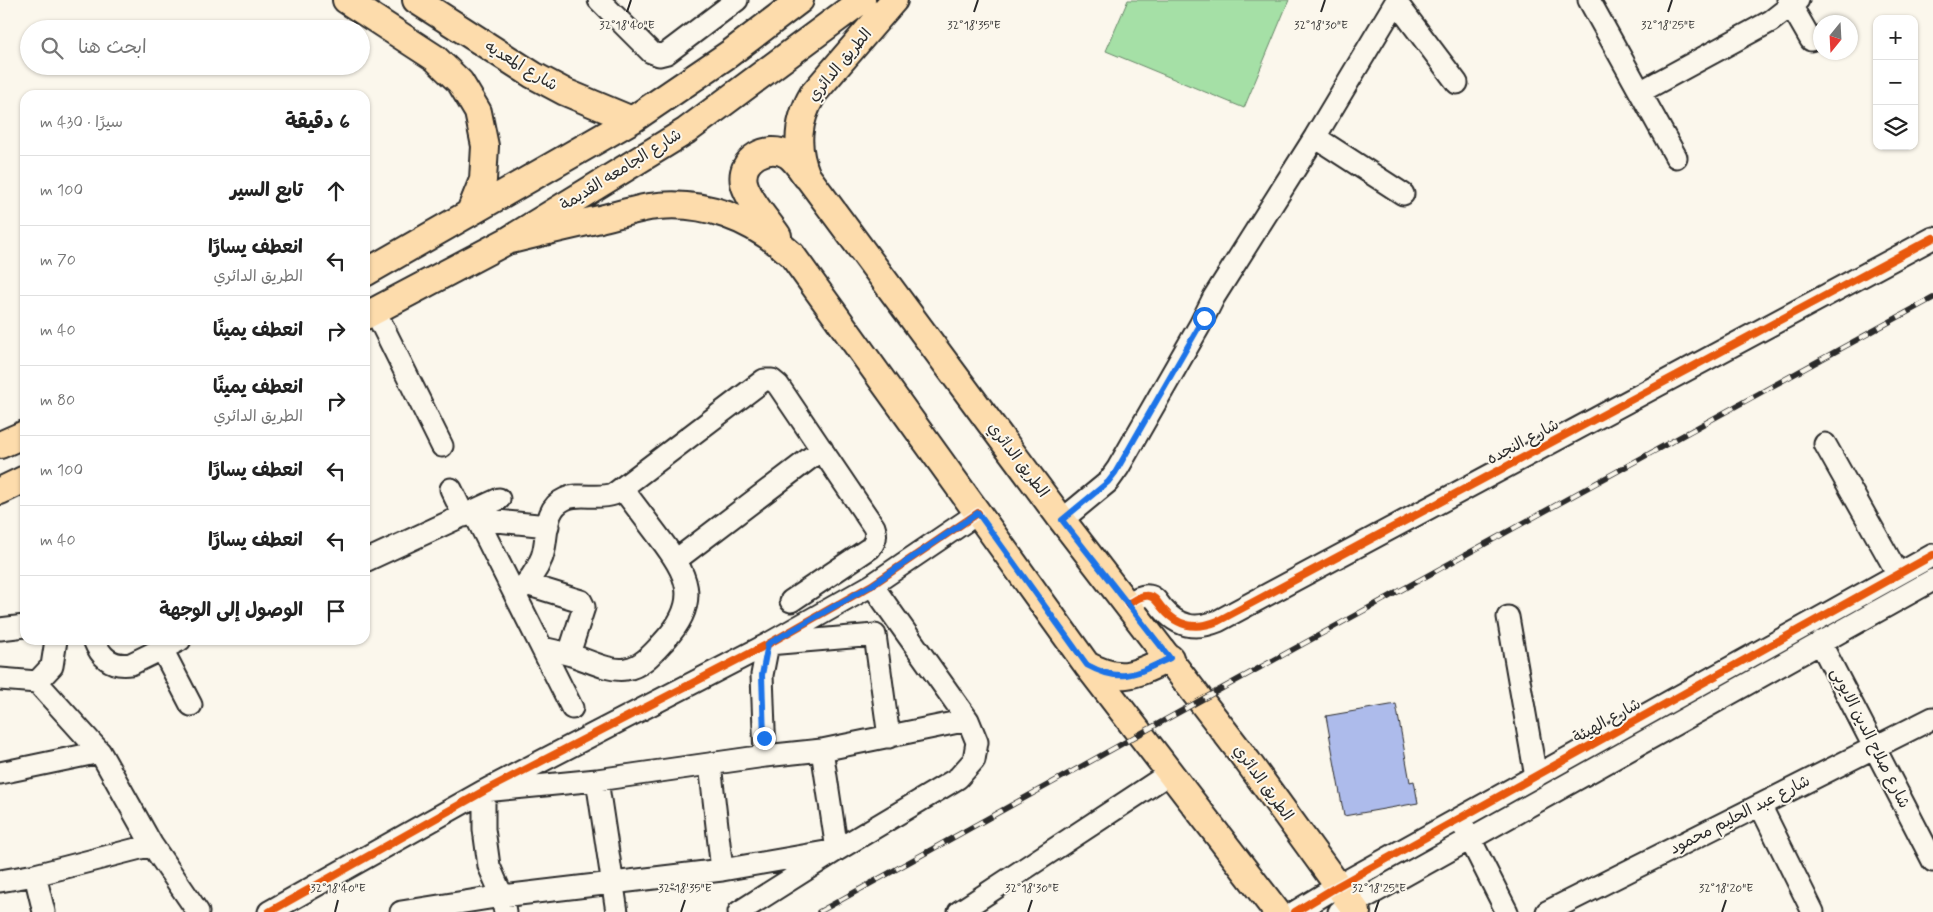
<!DOCTYPE html>
<html lang="ar">
<head>
<meta charset="utf-8">
<style>
	:root { --surface:#fff; --page:#f2f2f2; --text:#222; --muted:#767676; --line:#e0e0e0 }
	body { margin:0; font-family:Mynerve,"Playpen Sans Arabic",sans-serif; background:var(--page); color:var(--text); direction:rtl }
	.controls { position:absolute; right:15px; top:15px; display:grid; overflow:hidden; border-radius:10px; box-shadow:0 1px 4px #0004 }
	.controls button { width:45px; height:45px; display:grid; place-items:center; padding:0; border:0; border-bottom:1px solid var(--line); background:var(--surface); color:var(--text); font:25px sans-serif }
	.compass { position:absolute; left:1813px; top:15px; width:45px; height:45px; border-radius:50%; background:var(--surface); box-shadow:0 1px 4px #0004; rotate:198deg }
	.stop { position:absolute; width:15px; height:15px; margin:-11px; border:4px solid #1a73e8; border-radius:50%; background:#fff }
	.stop.end { background:#1a73e8; border-color:#fff; box-shadow:0 1px 5px #0008 }
	.list { margin:0; padding:0; list-style:none }
	h2 { display:flex; justify-content:space-between; align-items:center; height:65px; margin:0; padding:0 20px; font-size:21px }
	h2 small { font-size:16px; font-weight:400; color:var(--muted) }
	.list li { display:grid; grid-template-columns:32px 1fr auto; gap:15px; align-items:center; box-sizing:border-box; height:70px; padding:0 20px; border-top:1px solid var(--line) }
	.list b { display:block; font-size:19px; white-space:nowrap }
	.list p { margin:0; font-size:16px; white-space:nowrap; color:var(--muted) }
	.list em { font-size:16px; font-style:normal; color:var(--muted) }
	.icon { flex:none; width:28px; height:28px; fill:none; stroke:currentColor; stroke-width:2; stroke-linecap:round; stroke-linejoin:round }
	.map { position:relative; flex:none; width:1933px; height:912px; overflow:hidden; direction:ltr }
	.search { position:absolute; background:var(--surface); box-shadow:0 1px 4px #0004; left:20px; top:20px; width:350px; height:55px; display:flex; align-items:center; gap:12px; box-sizing:border-box; padding:0 18px; border-radius:28px; color:var(--muted); font-size:19px }
	.panel { position:absolute; background:var(--surface); box-shadow:0 1px 4px #0004; left:20px; top:90px; width:350px; height:555px; border-radius:15px; direction:rtl }
	.map>svg:first-child { display:block }
</style>
</head>
<body>
<div class="map">
<svg width="1933" height="912" viewBox="0 0 1933 912">
	<rect width="100%" height="100%" fill="#fbf7ec"/>
	<filter id="ink" filterUnits="userSpaceOnUse"><feTurbulence type="fractalNoise" baseFrequency=".02" numOctaves="2"/><feDisplacementMap in="SourceGraphic" scale="10" xChannelSelector="R" yChannelSelector="G"/><feConvolveMatrix kernelMatrix="1 2 1 2 8 2 1 2 1" color-interpolation-filters="sRGB"/></filter>
	<g filter="url(#ink)">
		<path fill="#a5e0a6" stroke="#688668" d="M1128 0H1289L1244 108 1106 51Z"/>
		<path fill="#adbbeb" stroke="#2b2b2b" d="M1396 704 1410 782 1414 781 1418 803 1344 816 1326 716Z"/>
		<g fill="none" stroke-linecap="round" stroke-linejoin="round">
			<g stroke="#2b2b2b" stroke-width="25">
				<path id="minor" d="M599 0 651 52 659 55 667 53 737 0
					M1589 0 1676 157
					M1788 0 1811 40
					M1396 2 1457 83
					M1640 92 1771 21 1798 0
					M1315 137 1403 194
					M375 311 442 446
					M1825 444 1898 574
					M451 489 464 516
					M473 511 572 708
					M477 519 548 526
					M1062 520 1108 482 1118 468 1200 325 1214 297 1315 137 1397 0
					M676 560 822 449
					M365 561 499 499
					M526 584 581 601 584 607 583 610 569 654
					M515 595C527 584 536 573 542 557 549 538 542 509 565 499 579 492 597 500 614 494L764 380H772L778 385 874 527C877 535 876 541 870 548L791 601
					M1128 604C1133 601 1142 594 1149 596 1156 597 1158 604 1163 609 1178 627 1196 630 1218 621L1933 238
					M1508 617 1536 777
					M0 629 25 626
					M56 640 52 666 37 682 100 752 152 845 198 912
					M94 640C101 658 112 667 131 664L180 640
					M1820 642 1933 861
					M542 648C551 650 562 652 571 655 588 660 609 672 626 669 642 667 655 651 665 640 702 600 687 574 659 537 646 520 634 504 622 488
					M162 649 191 705
					M0 679 37 682
					M765 756 762 675 768 644 875 635 889 737
					M710 764 722 870
					M0 773 100 752
					M597 780 617 912
					M1760 805 1813 912
					M1463 825 1507 912
					M35 875 44 912
					M0 881 35 875 152 845
					M269 912 484 791 768 644 872 585 978 513
					M401 912 502 896 722 870 837 850 822 750
					M505 912 502 896 489 866 484 829V791L597 780 765 756 822 750 968 720
					M739 912 837 850 958 778 974 760 977 742 968 720 872 585
					M959 912 1170 773
					M1295 912 1338 886 1933 555
					M1339 912 1933 580
					M1547 912 1933 718"/>
			</g>
			<g stroke="#2b2b2b" stroke-width="30">
				<path id="major" d="M346 0 435 58 460 82 478 112 485 146 483 180 470 212
					M416 0 533 75 565 92 632 120
					M894 0 813 94C797 121 795 147 807 176L1062 520 1248 762 1357 912
					M778 236C768 221 748 200 744 183 739 159 768 143 788 155 795 160 801 169 806 176
					M507 241C538 233 569 226 600 219 616 215 633 210 649 207 703 199 753 219 792 255L1087 665 1277 912
					M365 273 632 120 729 54 800 0
					M365 316 507 241 686 131 862 0
					M0 445 25 434
					M0 491 25 479
					M1087 665C1122 684 1136 674 1170 658"/>
			</g>
			<use href="#minor" stroke="#fbf7ec" stroke-width="21"/>
			<use href="#major" stroke="#fddcac" stroke-width="26"/>
			<g stroke="#2b2b2b" stroke-width="5.5">
				<path id="rail" d="M819 912 1201 700 1933 298"/>
			</g>
			<use href="#rail" stroke="#fbf7ec" stroke-width="4" stroke-dasharray="11" stroke-linecap="butt"/>
			<g stroke="#fbf7ec" stroke-width="11">
				<path id="cycleway" d="M1128 604C1133 601 1142 594 1149 596 1156 597 1158 604 1163 609 1178 627 1196 630 1218 621L1933 238
					M269 912 484 791 768 644 872 585 978 513
					M1295 912 1338 886 1933 555"/>
			</g>
			<use href="#cycleway" stroke="#e8590c" stroke-width="8"/>
		</g>
	</g>
	<g fill="none" stroke-linecap="round" stroke-linejoin="round" filter="url(#ink)">
		<path stroke="#1a73e8" stroke-width="6" d="M764 738 762 675 768 644 872 585 978 513 1087 665C1122 684 1136 674 1170 658L1062 520 1108 482 1115 473 1204 318"/>
	</g>
	<path fill="none" stroke="#2b2b2b" stroke-width="2" d="M627 12 631 0M974 12 978 0M1321 12 1325 0M1668 12 1672 0M335 912 338 900M681 912 685 900M1028 912 1032 900M1375 912 1379 900M1722 912 1726 900"/>
	<g text-anchor="middle" dominant-baseline="central" stroke-width="4" stroke-linejoin="round" paint-order="stroke">
		<g font-size="16" fill="#2b2b2b" stroke="#fbf7ec">
			<text transform="translate(840 65) rotate(-50)">الطريق الدائري</text>
			<text transform="translate(521 66) rotate(31)">شارع المعديه</text>
			<text transform="translate(621 170) rotate(-32)">شارع الجامعه القديمة</text>
			<text transform="translate(1523 442) rotate(-28)">شارع النجده</text>
			<text transform="translate(1018 460) rotate(53)">الطريق الدائري</text>
			<text transform="translate(1607 721) rotate(-29)">شارع الهيئة</text>
			<text transform="translate(1870 738) rotate(63)">شارع صلاح الدين الايوبى</text>
			<text transform="translate(1263 783) rotate(54)">الطريق الدائري</text>
			<text transform="translate(1740 815) rotate(-27)">شارع عبد الحليم محمود</text>
		</g>
	</g>
	<g font-size="12" text-anchor="middle" fill="#2b2b2b" stroke="#fbf7ec" stroke-width="4" stroke-linejoin="round" paint-order="stroke">
		<text x="627" y="29">32°18'40"E</text>
		<text x="974" y="29">32°18'35"E</text>
		<text x="1321" y="29">32°18'30"E</text>
		<text x="1668" y="29">32°18'25"E</text>
		<text x="338" y="892">32°18'40"E</text>
		<text x="685" y="892">32°18'35"E</text>
		<text x="1726" y="892">32°18'20"E</text>
		<text x="1032" y="892">32°18'30"E</text>
		<text x="1379" y="892">32°18'25"E</text>
	</g>
</svg>
<div class="controls">
<button>+</button>
<button>−</button>
<button><svg class="icon" aria-label="layers" viewBox="0 0 24 24"><path d="M12 4l9 5-9 5-9-5zM3 14l9 5 9-5"/></svg></button>
</div>
<svg class="compass" viewBox="-18 -18 36 36"><path d="M0-13l5 13h-10z" fill="#e53935"/><path d="M0 13l5-13h-10z" fill="#767676"/></svg>
<div class="stop" style="left:1204px;top:318px"></div>
<div class="stop end" style="left:764px;top:738px"></div>
<div class="search"><svg class="icon" aria-label="search" viewBox="0 0 24 24"><circle cx="10" cy="10" r="6"/><path d="M15 15l6 6"/></svg>ابحث هنا</div>
<section class="panel">
<h2>6 دقيقة<small>سيرًا · 430 m</small></h2>
<ul class="list">
<li><svg class="icon" aria-label="ahead" viewBox="0 0 24 24"><path d="M12 20V5M6 11l6-6 6 6"/></svg><div><b>تابع السير</b></div><em>100 m</em></li>
<li><svg class="icon" aria-label="left" viewBox="0 0 24 24"><path d="M17 20v-9H6M10 6l-5 5 5 5"/></svg><div><b>انعطف يسارًا</b><p>الطريق الدائري</p></div><em>70 m</em></li>
<li><svg class="icon" aria-label="right" viewBox="0 0 24 24"><path d="M7 20v-9h11M14 6l5 5-5 5"/></svg><div><b>انعطف يمينًا</b></div><em>40 m</em></li>
<li><svg class="icon" aria-label="right" viewBox="0 0 24 24"><path d="M7 20v-9h11M14 6l5 5-5 5"/></svg><div><b>انعطف يمينًا</b><p>الطريق الدائري</p></div><em>80 m</em></li>
<li><svg class="icon" aria-label="left" viewBox="0 0 24 24"><path d="M17 20v-9H6M10 6l-5 5 5 5"/></svg><div><b>انعطف يسارًا</b></div><em>100 m</em></li>
<li><svg class="icon" aria-label="left" viewBox="0 0 24 24"><path d="M17 20v-9H6M10 6l-5 5 5 5"/></svg><div><b>انعطف يسارًا</b></div><em>40 m</em></li>
<li><svg class="icon" aria-label="arrive" viewBox="0 0 24 24"><path d="M6 21V4h12l-3 4 3 4H6"/></svg><div><b>الوصول إلى الوجهة</b></div></li>
</ul>
</section>
</div>
</body>
</html>
